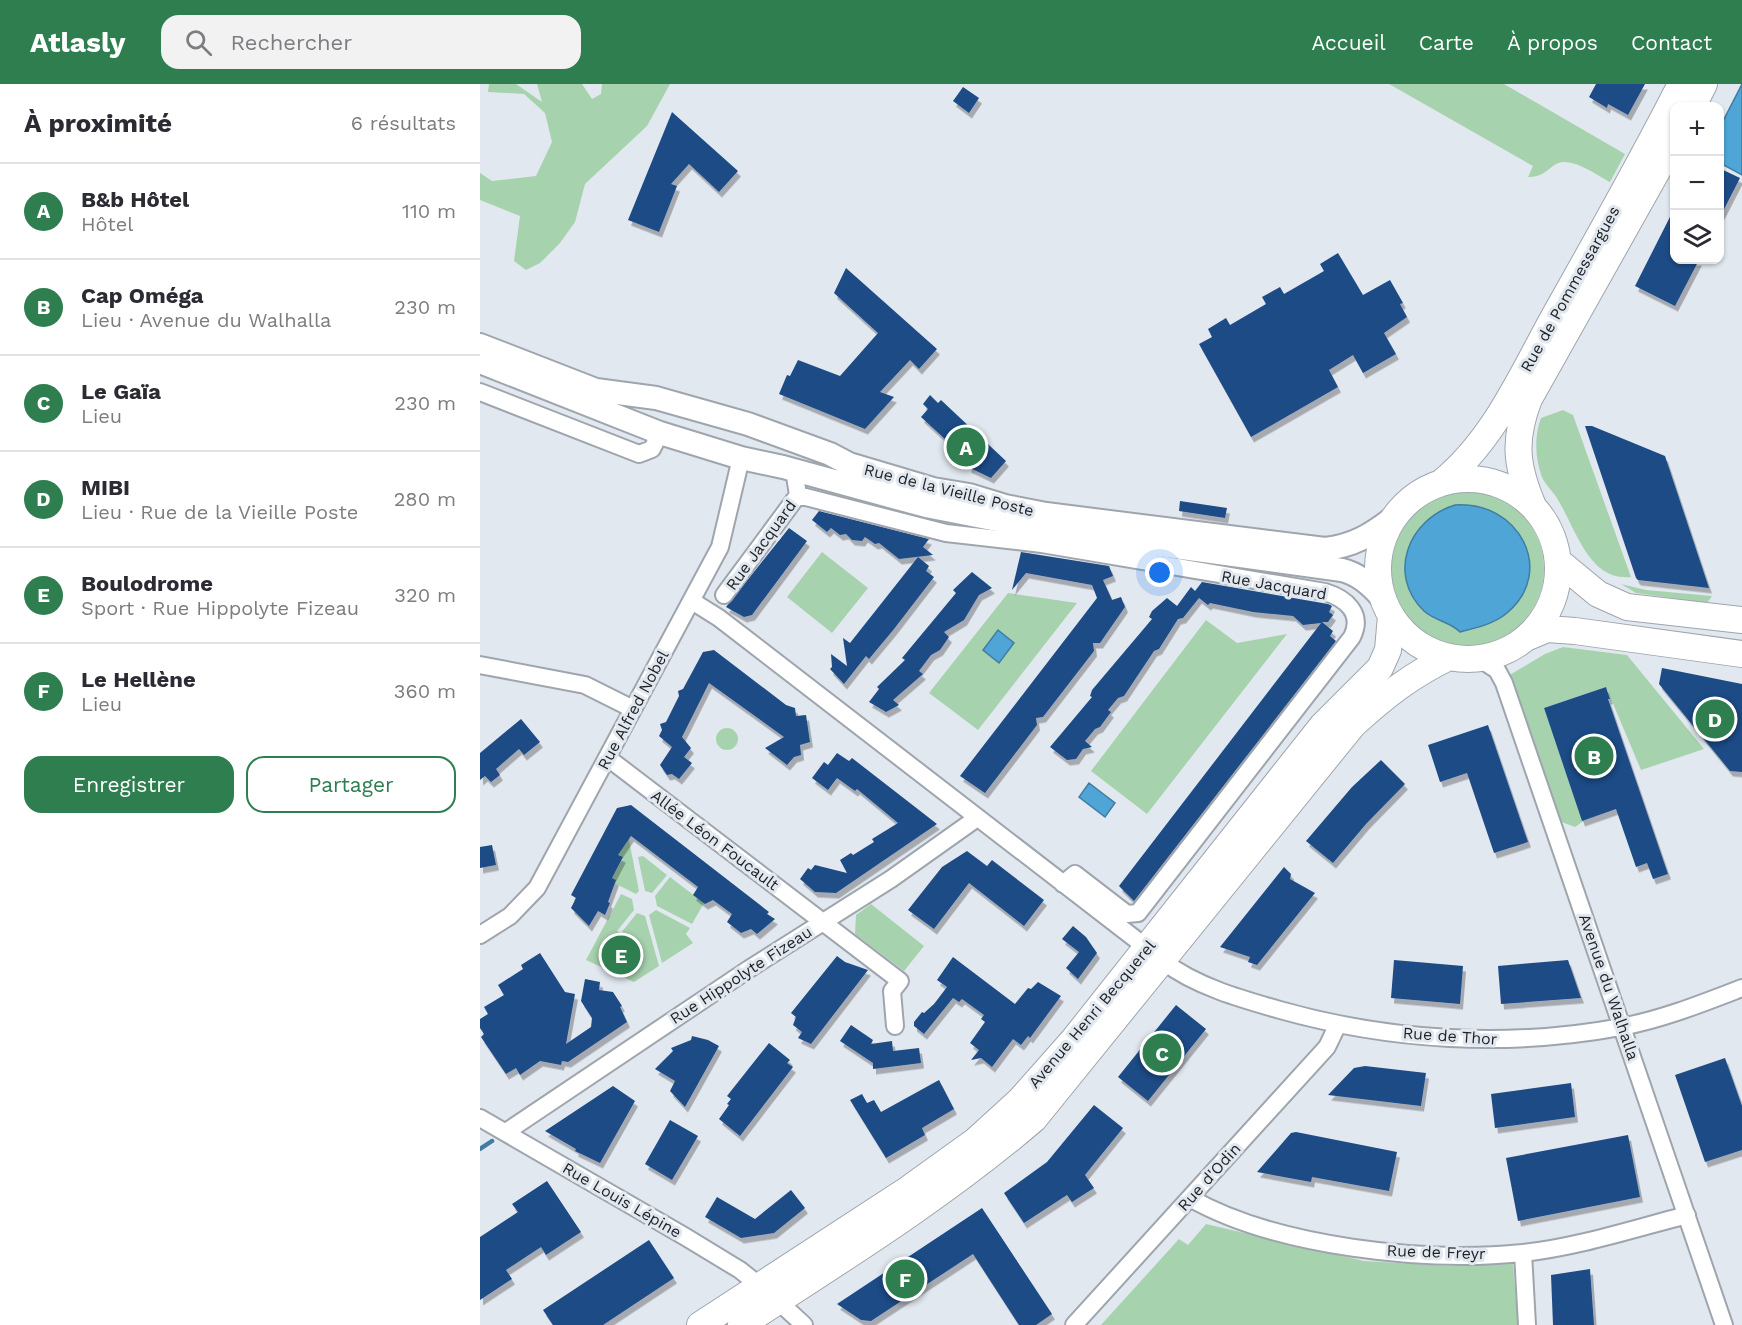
<!DOCTYPE html>
<html lang="fr">
<head>
<meta charset="utf-8">
<style>
	:root { --surface:#fff; --page:#f2f2f3; --text:#2b2b33; --muted:#7c7c81; --line:#e1e1e2; --accent:#2e7e4f }
	body { margin:0; font-family:"Work Sans",sans-serif; background:var(--page); color:var(--text) }
	.controls { position:absolute; right:18px; top:18px; display:grid; overflow:hidden; border-radius:12px; box-shadow:0 2px 4px #0004 }
	.controls button { width:54px; height:54px; display:grid; place-items:center; padding:0; border:0; border-bottom:2px solid var(--line); background:var(--surface); color:var(--text); font:30px sans-serif }
	.you { position:absolute; left:680px; top:489px; width:21px; height:21px; margin:-15px; border:4px solid #fff; border-radius:50%; background:#1a73e8; box-shadow:0 0 0 9px #1a73e833 }
	.badge { display:grid; place-items:center; width:39px; height:39px; border-radius:50%; background:var(--accent); color:#fff; font-size:20px; font-weight:700 }
	.pin { position:absolute; translate:-50% -50%; border:3px solid #fff; box-shadow:0 2px 6px #0006 }
	.list { margin:0; padding:0; list-style:none }
	h2 { display:flex; justify-content:space-between; align-items:center; height:78px; margin:0; padding:0 24px; font-size:26px }
	h2 small { font-size:20px; font-weight:400; color:var(--muted) }
	.list li { display:grid; grid-template-columns:39px 1fr auto; gap:18px; align-items:center; box-sizing:border-box; height:96px; padding:0 24px; border-top:2px solid var(--line) }
	.list b { display:block; font-size:22px; white-space:nowrap }
	.list p { margin:0; font-size:20px; white-space:nowrap; color:var(--muted) }
	.list em { font-size:20px; font-style:normal; color:var(--muted) }
	.actions { display:flex; gap:12px; padding:18px 24px }
	.actions a { flex:1; padding:14px 0; border:2px solid var(--accent); border-radius:18px; text-align:center; font-size:21px; color:var(--accent) }
	.actions .main { background:var(--accent); color:#fff }
	.icon { flex:none; width:33px; height:33px; fill:none; stroke:currentColor; stroke-width:2; stroke-linecap:round; stroke-linejoin:round }
	.map { position:relative; flex:none; width:1262px; height:1241px; overflow:hidden }
	header { display:flex; align-items:center; gap:36px; box-sizing:border-box; height:84px; padding:0 30px; background:var(--accent); color:#fff }
	header strong { font-size:28px }
	nav { display:flex; gap:33px; margin-inline-start:auto; font-size:21px }
	.search { width:420px; height:54px; background:var(--page); display:flex; align-items:center; gap:15px; box-sizing:border-box; padding:0 21px; border-radius:18px; color:var(--muted); font-size:22px }
	main { display:flex }
	aside { flex:1; background:var(--surface) }
	.map>svg:first-child { display:block }
</style>
</head>
<body>
<header>
<strong>Atlasly</strong>
<div class="search"><svg class="icon" aria-label="search" viewBox="0 0 24 24"><circle cx="10" cy="10" r="6"/><path d="M15 15l6 6"/></svg>Rechercher</div>
<nav><a>Accueil</a><a>Carte</a><a>À propos</a><a>Contact</a></nav>
</header>
<main>
<aside>
<h2>À proximité<small>6 résultats</small></h2>
<ul class="list">
<li><span class="badge">A</span><div><b>B&amp;b Hôtel</b><p>Hôtel</p></div><em>110 m</em></li>
<li><span class="badge">B</span><div><b>Cap Oméga</b><p>Lieu · Avenue du Walhalla</p></div><em>230 m</em></li>
<li><span class="badge">C</span><div><b>Le Gaïa</b><p>Lieu</p></div><em>230 m</em></li>
<li><span class="badge">D</span><div><b>MIBI</b><p>Lieu · Rue de la Vieille Poste</p></div><em>280 m</em></li>
<li><span class="badge">E</span><div><b>Boulodrome</b><p>Sport · Rue Hippolyte Fizeau</p></div><em>320 m</em></li>
<li><span class="badge">F</span><div><b>Le Hellène</b><p>Lieu</p></div><em>360 m</em></li>
</ul>
<div class="actions"><a class="main">Enregistrer</a><a>Partager</a></div>
</aside>
<div class="map">
<svg width="1262" height="1241" viewBox="0 0 1262 1241">
	<defs>
		<filter id="shadow"><feDropShadow dx="3" dy="5.5" stdDeviation="0" flood-color="#0004"/></filter>
	</defs>
	<rect width="100%" height="100%" fill="#e2e8f0"/>
	<path fill="#a7d2ae" d="M9 0H36L62 18 57 0H102L112 15 121 10 122 0H190L167 42 105 100 95 138 80 159 60 179 46 186 34 177 40 132 0 116V89L12 97 56 92 72 58 65 29 44 10 8 8Z
		M909 0H1024L1145 70 1130 98C1116 91 1088 69 1073 82 1064 89 1060 93 1048 93L1053 82Z
		M1083 326 1093 331 1151 493C1109 498 1096 445 1078 416 1074 408 1065 401 1062 393 1055 375 1054 352 1061 334Z
		M910 485a77 77 0 1 1 154 0a77 77 0 1 1-154 0Z
		M342 468 388 504 352 549 307 513Z
		M1141 500 1166 506 1232 512 1227 519 1156 509Z
		M528 509 597 519 498 646 449 609Z
		M726 536 757 559 807 550 667 730 611 687Z
		M1083 563 1147 571 1224 665 1161 686 1126 603 1064 624 1102 736H1105L1095 743 1068 733 1028 592 1065 570Z
		M236 655a11 11 0 1 1 22 0a11 11 0 1 1-22 0Z
		M148 751 159 807 156 810 134 799 136 796 132 794 143 774 138 771Z
		M163 772 187 791 172 809 165 807 158 773Z
		M190 793 224 819 212 840 177 822 175 812Z
		M141 810 152 815 154 826 137 847 141 849 157 829 165 832 179 882 154 898 106 876Z
		M391 820 444 862 424 887 375 850 376 831Z
		M176 826 210 844 206 850 213 859 182 879 169 831Z
		M726 1140 884 1177 969 1182 1033 1180 1038 1241H621L699 1155 708 1161Z"/>
	<path fill="#4ea5d6" stroke="#407da1" stroke-width="1.5" d="M1262 0V91L1240 79V43Z
		M975 421C1038 416 1077 487 1027 529 1014 540 996 544 980 548 971 538 955 537 944 527 906 490 929 435 975 421Z
		M518 546 534 559 519 579 503 566Z
		M609 699 635 719 625 733 599 713Z"/>
	<g fill="none" stroke-linecap="round" stroke-linejoin="round">
		<path stroke="#407da1" stroke-width="4.5" d="M0 1065 12 1057"/>
	</g>
	<path fill="#1e4b86" filter="url(#shadow)" d="M1116 0H1165L1148 31 1128 20 1127 24 1109 13Z
		M483 3 499 14 489 29 473 17Z
		M192 28 258 87 239 108 209 80 191 100 197 102 179 148 148 136Z
		M1239 84 1260 94 1239 135Z
		M1194 125V176H1219L1195 222 1155 202Z
		M858 169 883 211 910 196 923 219 920 220 927 233 904 249 916 270 883 289 873 271 849 286 858 303 771 353 719 260 732 253 728 245 746 234 750 241 786 220 782 213 800 203 804 210 844 187 840 180Z
		M366 184 457 265 439 285 430 276 400 308 414 313 385 345 299 310 307 291 310 292 318 276 360 292 398 249 354 209Z
		M450 311 458 319 461 316 526 377 511 394 488 383 490 378 441 333 448 325 443 320Z
		M1105 342H1112L1185 372 1229 504 1158 496 1156 494Z
		M700 417 747 424 745 434 699 427Z
		M339 427 449 455 443 463 453 471 419 475 399 459 395 460 385 453 382 457 372 456 366 450 360 451 351 444 347 448 332 436Z
		M309 444 327 457 272 531 264 533 246 523Z
		M541 468 629 482 633 492 623 496 632 516 641 513 645 523 620 559H613L614 567 563 633 556 634 557 641 505 709 480 692 617 514 612 501 546 489 532 506Z
		M438 473 449 482 446 487 454 493 414 545 389 575 386 572 364 600 350 585 352 583 351 570 367 582 363 554 370 559Z
		M492 488 512 504 499 511 484 536 464 548 469 553 460 566 451 571 439 587 443 590 413 616 419 621 406 628 389 618 399 605 397 603 425 576 422 574 476 509 473 506Z
		M722 498 848 520 852 522 849 528 853 531 848 538H842L853 547 850 552 856 557 654 817 639 802 841 539 823 541 813 532 773 528 730 519 728 521 719 514 703 534 698 535 679 565 674 567 644 612 638 614 628 626 631 628 620 643 615 645 605 657 612 663 603 665 596 675 587 676 570 663 612 613 610 612 612 606 672 535 669 533 672 527 687 514 697 522 711 503 715 507Z
		M234 566 306 621 315 624 316 632 326 631 330 658 320 661 321 671 314 673 307 681 285 664 304 653 229 599 202 653 211 664 204 673 212 679 199 695 192 690 187 691 180 681 192 663 179 652 182 646 180 640 186 638 199 612 198 607 203 605 223 568Z
		M1182 584 1262 600V688L1250 687 1179 600Z
		M1126 603 1130 615H1128L1188 790 1173 795 1167 779 1156 783 1136 725 1102 737 1064 624Z
		M41 635 60 658 44 671 39 665 16 685 20 691 11 698 5 692 0 696V669Z
		M1008 641 1048 758 1014 769 987 689 960 698 948 661Z
		M357 669 369 677 372 674 457 740 356 809 335 808 320 795 328 784 331 786 335 781 367 789 360 776 371 769 373 771 394 758 392 755 418 739 377 705 375 707 357 694 348 706 332 694 344 678 348 681Z
		M901 676 925 700 886 740 853 779 826 757 872 703Z
		M151 721 289 828 287 830 295 835 277 850 271 845 261 849 247 838 252 830 233 816 225 820 213 811 218 803 151 752 138 771 143 773 132 794 136 796 128 818 130 819 125 831 118 827 109 842 91 824 96 814 91 811 137 724Z
		M12 761 16 781 0 784V763Z
		M487 767 507 782 512 776 564 816 544 842 489 799 454 845 428 826 462 783Z
		M804 783 811 790 810 795 835 809 777 881 768 878 770 873 740 863Z
		M593 842 606 853 617 869 598 895 586 884 599 868 582 855Z
		M60 869 85 908 95 910 86 960 111 943 112 934 101 917 105 895 120 898 119 906 133 908 142 922 140 923 147 938 88 978 82 977 81 981 60 977 40 991 36 984 26 990 1 953 4 950 0 944V935L8 930 4 923 24 911 18 901 43 885 41 881Z
		M357 872 365 878 388 886 331 960 318 954 322 948 313 941 316 933 311 929Z
		M473 873 535 920 548 904 551 905 558 898 581 912 550 954 548 952 541 961 533 955 512 983 501 974 491 976 499 966 490 959 505 938 501 935 504 931 482 915 479 918 473 914 444 950 434 942V938L442 928 444 929 454 920 467 903 457 896Z
		M914 876 983 882 980 920 911 914Z
		M1088 876 1101 914 1021 920 1018 882Z
		M696 921 726 945 668 1017 638 993Z
		M371 941 393 956 391 960 412 957 413 967 439 964 441 979 393 985V979L360 957Z
		M212 952 228 956 239 962 205 1023 190 1007 195 997 175 985 193 967 191 964 211 956Z
		M289 959 310 976 307 979 313 983 260 1052 239 1035 249 1021 247 1020 251 1015 247 1012Z
		M1245 974 1262 1022V1066L1225 1078 1195 991Z
		M885 982 946 989 941 1022 848 1011 874 984Z
		M459 996 474 1025 442 1044 445 1051 406 1074 370 1016 382 1010 387 1019 394 1016 401 1028Z
		M1091 999 1095 1033 1015 1044 1011 1010Z
		M133 1002 155 1017 120 1079 95 1067 96 1065 65 1047Z
		M614 1021 643 1044 605 1091 614 1104 592 1118 587 1111 544 1139 524 1109 567 1078Z
		M190 1036 218 1052 192 1096 165 1080Z
		M816 1048 917 1068 909 1107 832 1093 831 1098 777 1088 811 1049Z
		M1148 1051 1160 1113 1038 1137 1026 1074Z
		M67 1097 101 1148 66 1171 61 1163 26 1186 32 1195 0 1216V1153L38 1128 32 1120Z
		M311 1106 325 1124 294 1149 261 1154 225 1133 237 1113 275 1135Z
		M502 1124 572 1230 556 1241H539L493 1170 391 1237 381 1236 357 1220Z
		M169 1156 194 1194 123 1241H73L63 1226Z
		M1110 1185 1114 1241H1073L1071 1191Z"/>
	<g fill="none" stroke-linecap="round" stroke-linejoin="round">
		<g stroke="#9fa5ad" stroke-width="20">
			<path id="minor" d="M0 308 159 370 172 365 180 349
				M314 386 318 411 466 449 562 460 845 508C865 514 884 529 872 553L658 829 647 830 595 790 583 800
				M244 511 318 411
				M212 517 239 534 667 864
				M1000 575 1017 586 1024 599 1244 1241
				M0 581 105 601 153 625
				M128 674 420 897 412 907 415 942
				M0 851 30 832 57 804 240 463 261 374
				M683 877C715 902 761 915 800 926 910 957 1028 964 1141 943 1183 935 1223 919 1262 904
				M0 1034 204 1152 260 1186 280 1202
				M26 1048 269 885 411 795 497 734
				M710 1114C796 1163 945 1179 1043 1169 1098 1163 1153 1145 1207 1131
				M1043 1169 1047 1241
				M298 1217 324 1241
				M594 1241 847 963 858 940"/>
		</g>
		<g stroke="#9fa5ad" stroke-width="26">
			<path id="secondary" d="M0 261 116 306 176 314 268 340 350 370 369 380 453 405 489 411 525 422 566 430 845 465C873 462 891 451 913 434
				M0 278 180 349 261 374 303 383 446 422 564 445 862 486C879 490 891 501 902 514"/>
		</g>
		<g stroke="#9fa5ad" stroke-width="28">
			<path id="primary" d="M1213 22 1224 0
				M898 485a90 90 0 1 1 180 0a90 90 0 1 1-180 0Z
				M962 398C1015 355 1043 288 1076 229 1119 153 1162 77 1201 0
				M1053 422C1036 382 1033 356 1049 315L1194 57
				M1078 477 1118 510 1147 523 1262 536
				M1048 553 1067 545 1095 547 1262 570
				M220 1241 424 1108 495 1057 540 1016 594 955 842 642 900 584 908 566 911 532
				M261 1241C361 1176 463 1113 554 1035L873 641C905 612 930 592 969 573"/>
		</g>
		<use href="#minor" stroke="#fff" stroke-width="16"/>
		<use href="#secondary" stroke="#fff" stroke-width="22"/>
		<use href="#primary" stroke="#fff" stroke-width="26"/>
	</g>
	<g text-anchor="middle" dominant-baseline="central" stroke-width="6" stroke-linejoin="round" paint-order="stroke">
		<g font-size="16" fill="#1f2124" stroke="#e2e8f0">
			<text transform="translate(1090 205) rotate(-61)">Rue de Pommessargues</text>
			<text transform="translate(469 406) rotate(14)">Rue de la Vieille Poste</text>
			<text transform="translate(281 461) rotate(-54)">Rue Jacquard</text>
			<text transform="translate(794 501) rotate(10)">Rue Jacquard</text>
			<text transform="translate(153 626) rotate(-62)">Rue Alfred Nobel</text>
			<text transform="translate(235 756) rotate(37)">Allée Léon Foucault</text>
			<text transform="translate(261 891) rotate(-33)">Rue Hippolyte Fizeau</text>
			<text transform="translate(1129 903) rotate(71)">Avenue du Walhalla</text>
			<text transform="translate(612 930) rotate(-50)">Avenue Henri Becquerel</text>
			<text transform="translate(970 952) rotate(4)">Rue de Thor</text>
			<text transform="translate(729 1093) rotate(-48)">Rue d'Odin</text>
			<text transform="translate(142 1116) rotate(30)">Rue Louis Lépine</text>
			<text transform="translate(956 1168) rotate(2)">Rue de Freyr</text>
		</g>
	</g>
</svg>
<div class="controls">
<button>+</button>
<button>−</button>
<button><svg class="icon" aria-label="layers" viewBox="0 0 24 24"><path d="M12 4l9 5-9 5-9-5zM3 14l9 5 9-5"/></svg></button>
</div>
<div class="you"></div>
<div class="pin badge" style="left:486px;top:363px">A</div>
<div class="pin badge" style="left:1114px;top:672px">B</div>
<div class="pin badge" style="left:682px;top:969px">C</div>
<div class="pin badge" style="left:1235px;top:635px">D</div>
<div class="pin badge" style="left:141px;top:871px">E</div>
<div class="pin badge" style="left:425px;top:1195px">F</div>
</div>
</main>
</body>
</html>
